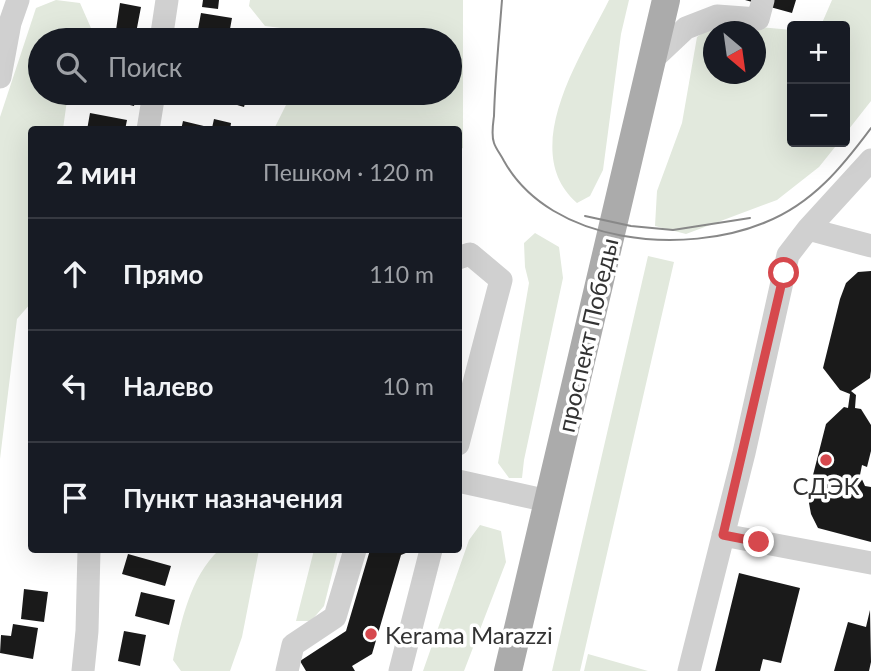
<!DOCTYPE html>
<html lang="ru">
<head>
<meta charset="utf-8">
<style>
	:root { --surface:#171b24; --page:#20242c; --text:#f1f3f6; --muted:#9ea1a6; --line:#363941 }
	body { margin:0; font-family:Lato,sans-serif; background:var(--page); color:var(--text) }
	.controls { position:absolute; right:21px; top:21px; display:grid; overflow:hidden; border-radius:7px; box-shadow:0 7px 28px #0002 }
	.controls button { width:63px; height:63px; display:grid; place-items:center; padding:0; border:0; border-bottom:2px solid var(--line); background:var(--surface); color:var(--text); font:35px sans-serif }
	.compass { position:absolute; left:703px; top:21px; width:63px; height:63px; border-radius:50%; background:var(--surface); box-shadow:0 7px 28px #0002; rotate:151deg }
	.stop { position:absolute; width:21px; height:21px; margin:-16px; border:5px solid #d6484d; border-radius:50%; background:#fff }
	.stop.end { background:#d6484d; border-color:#fff; box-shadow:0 2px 7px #0008 }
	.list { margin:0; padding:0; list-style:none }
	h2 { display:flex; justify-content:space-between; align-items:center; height:91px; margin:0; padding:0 28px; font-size:30px }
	h2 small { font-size:23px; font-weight:400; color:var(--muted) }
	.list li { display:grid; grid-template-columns:46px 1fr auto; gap:21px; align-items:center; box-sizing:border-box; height:112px; padding:0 28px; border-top:2px solid var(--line) }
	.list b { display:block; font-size:26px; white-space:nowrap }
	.list em { font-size:23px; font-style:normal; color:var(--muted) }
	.icon { flex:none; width:38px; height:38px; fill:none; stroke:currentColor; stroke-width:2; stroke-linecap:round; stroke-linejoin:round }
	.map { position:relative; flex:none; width:871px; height:671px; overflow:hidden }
	.search { position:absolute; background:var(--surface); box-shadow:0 7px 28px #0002; left:28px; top:28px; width:434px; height:77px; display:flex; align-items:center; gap:18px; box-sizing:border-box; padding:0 24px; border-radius:38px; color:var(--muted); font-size:26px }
	.panel { position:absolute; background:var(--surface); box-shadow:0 7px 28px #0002; left:28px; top:126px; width:434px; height:427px; border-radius:7px }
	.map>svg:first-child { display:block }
</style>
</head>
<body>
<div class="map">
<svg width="871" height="671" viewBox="0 0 871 671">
	<rect width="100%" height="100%" fill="#fff"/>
	<path fill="#e2e9dd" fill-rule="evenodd" d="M56 0 80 3 91 28 88 40H40V93H68L63 129 32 130V173L29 177 32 191 31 303 17 319 0 459V117L36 8Z
		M250 0H463V148L459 150 458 130 274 129 286 105 333 98 340 93H450V40H355L353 37 265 26 249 6Z
		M609 0H629L621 34 603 170 590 196 577 203C517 150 582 55 609 0Z
		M832 0H871V101L845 134V26H809L822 23Z
		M716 23 792 30V142H839L819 167 777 200 686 234 655 226 657 191 682 123 697 37ZM714 32H756V74H714Z
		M535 233 559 247 563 278 524 460 522 478H509L498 463 529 283 525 267 524 243Z
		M648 256 674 262 580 671H552Z
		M480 525 501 531 506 562 464 671H423L469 540Z
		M219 550H259L242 637 230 671H181L173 660C181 622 190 577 219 550Z
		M314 550H338L324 606 311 621H296Z
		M588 654 648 671H584Z"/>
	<path fill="#1a1a1a" d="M203 0H219L218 9 202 7Z
		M745 0H796L792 13Z
		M120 3 141 7 136 33 116 30Z
		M201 13 232 18 228 40H196Z
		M111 93H137L134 106 109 100Z
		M211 93H248L244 107 210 97Z
		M90 113 127 120 125 130H87Z
		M214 119 231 123 230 130H181L183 121 212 128Z
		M871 271V371L870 378 851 391 856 395 855 408 861 409 871 425V451L867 467 862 465 860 475 865 486 871 487V542L818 528 811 514 809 503 812 479 826 424 844 407 848 408 850 394 840 390 823 368 840 299 846 283 858 272Z
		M370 550H413L401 555 372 654 352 666 355 671H306L300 661 346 631Z
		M128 554 171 566 165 586 122 574Z
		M739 573 800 588 781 663 763 659 760 671H715Z
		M24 589 48 592 44 622 21 619Z
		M141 592 175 600 169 625 135 616Z
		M870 610 871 662 869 671H834L848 622 866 627Z
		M13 624 38 628 33 659 0 653 1 635 11 636Z
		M124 631 146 635 140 666 118 661Z"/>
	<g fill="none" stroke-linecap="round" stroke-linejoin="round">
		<path stroke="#d0d0d0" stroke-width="23" d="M161 40 167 0
			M652 60 686 28 717 16 758 19 763 0
			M0 77 10 23 18 0
			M148 130 154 93
			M808 229 871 246
			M458 258 470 254 501 280 458 444
			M458 481 548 501
			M723 535 871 563
			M83 671 87 631 89 550
			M287 671 293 645 335 617 355 550
			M400 671 431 550
			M689 671 744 453 788 255 808 229 871 160"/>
		<path stroke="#ababab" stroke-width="28" d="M508 671 666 0"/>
		<path stroke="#888" stroke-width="2" d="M502 0C499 39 495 78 494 116 493 124 491 135 494 143 496 149 501 155 504 161 551 245 685 256 766 222 813 203 842 167 871 128
			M585 216 631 226 673 230 750 218"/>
	</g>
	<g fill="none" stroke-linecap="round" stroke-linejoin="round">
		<path stroke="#d6484d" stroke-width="9" d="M759 542 723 535 784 273"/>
	</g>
	<g fill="#d6484d" stroke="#fff" stroke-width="2.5">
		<circle cx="826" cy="460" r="7"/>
		<circle cx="371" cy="634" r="7"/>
	</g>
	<g text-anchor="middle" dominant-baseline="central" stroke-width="7" stroke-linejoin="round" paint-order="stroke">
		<g font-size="24" fill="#333" stroke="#fff">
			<text transform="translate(587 335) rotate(-77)">проспект Победы</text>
		</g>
		<g font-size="24" fill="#333" stroke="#fff">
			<text x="826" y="485">СДЭК</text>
			<text x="385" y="634" text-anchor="start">Kerama Marazzi</text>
		</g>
	</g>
</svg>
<div class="controls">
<button>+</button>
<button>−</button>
</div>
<svg class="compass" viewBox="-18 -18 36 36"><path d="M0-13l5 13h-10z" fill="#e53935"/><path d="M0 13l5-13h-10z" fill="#9ea1a6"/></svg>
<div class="stop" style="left:784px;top:273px"></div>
<div class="stop end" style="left:759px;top:542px"></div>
<div class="search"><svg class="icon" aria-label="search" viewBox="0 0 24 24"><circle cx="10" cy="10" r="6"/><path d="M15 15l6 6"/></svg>Поиск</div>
<section class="panel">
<h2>2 мин<small>Пешком · 120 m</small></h2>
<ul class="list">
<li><svg class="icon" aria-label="ahead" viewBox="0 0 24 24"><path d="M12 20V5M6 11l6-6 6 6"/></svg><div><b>Прямо</b></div><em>110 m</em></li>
<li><svg class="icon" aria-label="left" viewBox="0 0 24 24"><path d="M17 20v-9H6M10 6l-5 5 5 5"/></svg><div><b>Налево</b></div><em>10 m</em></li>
<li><svg class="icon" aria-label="arrive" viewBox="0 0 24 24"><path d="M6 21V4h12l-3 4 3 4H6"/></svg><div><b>Пункт назначения</b></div></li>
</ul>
</section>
</div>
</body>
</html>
